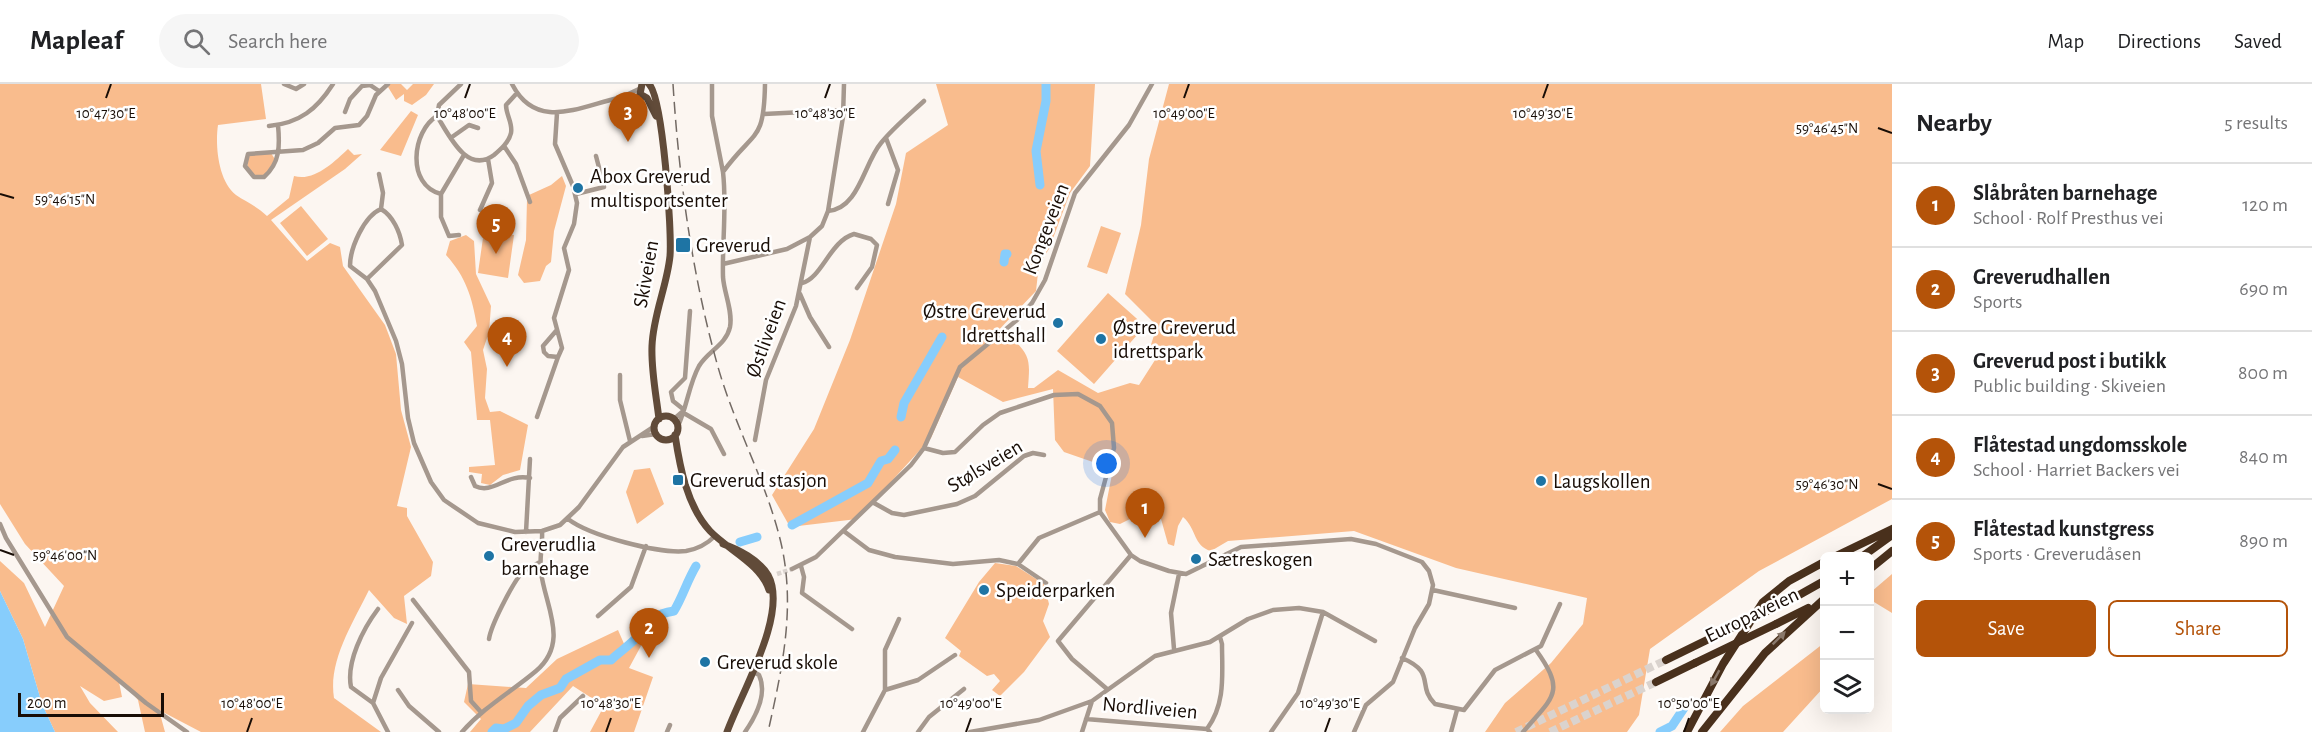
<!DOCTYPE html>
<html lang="en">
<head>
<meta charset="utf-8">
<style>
	:root { --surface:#fff; --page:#f6f6f6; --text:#202124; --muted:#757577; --line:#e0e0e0; --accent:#b45309 }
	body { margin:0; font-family:"Alegreya Sans",sans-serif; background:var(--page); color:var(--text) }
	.controls { position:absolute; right:18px; bottom:18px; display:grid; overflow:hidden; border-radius:9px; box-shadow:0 6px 24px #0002 }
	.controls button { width:54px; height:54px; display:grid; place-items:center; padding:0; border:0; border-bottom:2px solid var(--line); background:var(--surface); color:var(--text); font:30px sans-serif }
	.scale { position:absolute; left:18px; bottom:15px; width:146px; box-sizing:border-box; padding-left:6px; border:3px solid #180d06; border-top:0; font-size:16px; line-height:21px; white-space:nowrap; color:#180d06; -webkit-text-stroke:4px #fff; paint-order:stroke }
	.you { position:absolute; left:1107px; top:380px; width:21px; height:21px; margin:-15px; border:4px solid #fff; border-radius:50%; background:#1a73e8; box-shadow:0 0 0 9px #1a73e833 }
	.badge { display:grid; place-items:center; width:39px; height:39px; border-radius:50%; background:var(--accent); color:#fff; font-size:20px; font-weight:700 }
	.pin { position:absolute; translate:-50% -50px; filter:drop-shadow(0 2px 3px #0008) }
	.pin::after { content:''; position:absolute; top:32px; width:21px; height:18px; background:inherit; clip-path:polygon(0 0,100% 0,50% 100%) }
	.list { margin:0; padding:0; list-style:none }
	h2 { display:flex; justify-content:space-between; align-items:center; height:78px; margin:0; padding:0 24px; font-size:26px }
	h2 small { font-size:20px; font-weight:400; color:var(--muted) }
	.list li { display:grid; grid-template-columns:39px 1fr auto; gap:18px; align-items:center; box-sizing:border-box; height:84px; padding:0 24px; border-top:2px solid var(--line) }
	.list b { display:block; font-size:22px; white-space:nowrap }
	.list p { margin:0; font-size:20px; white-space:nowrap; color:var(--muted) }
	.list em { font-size:20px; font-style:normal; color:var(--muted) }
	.actions { display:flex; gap:12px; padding:18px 24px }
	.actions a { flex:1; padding:14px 0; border:2px solid var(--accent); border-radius:9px; text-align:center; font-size:21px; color:var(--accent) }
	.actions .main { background:var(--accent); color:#fff }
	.icon { flex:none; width:33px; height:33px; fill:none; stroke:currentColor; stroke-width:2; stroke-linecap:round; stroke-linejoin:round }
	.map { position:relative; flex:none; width:1892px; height:648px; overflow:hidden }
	header { display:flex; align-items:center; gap:36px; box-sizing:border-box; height:84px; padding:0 30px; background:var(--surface); border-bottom:2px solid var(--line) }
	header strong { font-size:28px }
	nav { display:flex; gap:33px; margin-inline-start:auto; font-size:21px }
	.search { width:420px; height:54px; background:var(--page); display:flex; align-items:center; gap:15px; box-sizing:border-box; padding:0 21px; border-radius:33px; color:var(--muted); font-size:22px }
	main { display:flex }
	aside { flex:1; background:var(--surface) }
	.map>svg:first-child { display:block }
</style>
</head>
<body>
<header>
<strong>Mapleaf</strong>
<div class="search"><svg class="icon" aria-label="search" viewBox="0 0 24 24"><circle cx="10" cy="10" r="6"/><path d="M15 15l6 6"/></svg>Search here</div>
<nav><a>Map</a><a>Directions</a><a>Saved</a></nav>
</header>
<main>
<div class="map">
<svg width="1892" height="648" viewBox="0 0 1892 648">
	<rect width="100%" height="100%" fill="#fcf6f1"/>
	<path fill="#f9bc8d" d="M0 0H261L266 35 218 41C215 61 218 97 236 111 246 118 257 122 267 132L289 114 294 92C314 98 334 78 348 65L354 71 362 70 345 85 271 136 307 177 330 159 340 163 343 182 385 241 396 270 401 326 411 363 397 422 407 424V432L433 478 431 492 404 512 407 540 394 534 369 506C353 539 328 577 334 614L381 648H201L159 626 165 648H145L138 616 118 593 122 613 104 617 80 602 90 619 118 648H55L42 620 23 555 0 507V477L24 499 45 543 64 502 25 460 0 420Z
		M390 0H401L407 6 413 0H434L426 11 412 21 404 17V10L396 16 388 3Z
		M936 0H1095L1090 82 1070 109 1049 165 1039 180 1036 207 994 251 1010 252C1031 272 1030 276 1028 304H1034L1058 286 1098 309 1130 299 1139 301 1155 276 1148 270 1157 242 1125 210 1141 141 1149 75 1169 0H1892V415L1759 487 1650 565 1639 631 1627 648H1485L1505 619 1551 579 1583 540 1587 514 1456 484 1354 447 1228 457 1211 467C1193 462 1197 445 1183 433L1178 442 1174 462 1168 460 1161 435 1142 429 1120 440 1110 438 1105 426 1113 385 1064 368 1055 356 1053 305 1003 318 958 293 931 354 857 435 790 443 772 411 814 345 850 256 896 120 906 69 948 41Z
		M411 27 418 31 401 72 380 66Z
		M271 69 276 77 269 89 259 95 247 87 248 70Z
		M562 92 566 102 554 147 551 178 546 182 540 197 524 199 518 191 526 156 527 115 529 111 551 101Z
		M301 122 328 155 307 172 280 139Z
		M1101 142 1121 149 1107 190 1087 183Z
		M484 147 514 151 508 194 478 189Z
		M466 151 474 157 476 190 491 222 489 248 483 266 487 285 485 314 490 328 500 327 528 341 520 386 503 391 490 401 481 399 482 390 469 388V383L495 381 490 336H477L471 268 464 258 477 242C472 213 466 193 446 171L450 157Z
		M1108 209 1145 242 1094 300 1057 267Z
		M650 384 664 420 637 440 626 408 634 386Z
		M995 479 1016 482 1044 500 1049 520 1043 537 1050 553 1024 588 1000 612 992 606 1000 597 994 590 987 592 959 572 961 567 945 554 979 498Z
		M1892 490V529L1874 518 1871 508Z
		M618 546 625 562 648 549 629 584 653 593 634 648H590L604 622 573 602 530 648H470L481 635 464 618 468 600 526 604 557 575Z
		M1824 559V603L1783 648H1720L1743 622Z"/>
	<path fill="#87cdfc" d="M0 507 23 555 42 620 55 648H0Z"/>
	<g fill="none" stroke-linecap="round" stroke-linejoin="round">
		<path stroke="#87cdfc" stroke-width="9" d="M1040 101 1036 67 1046 17V0
			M1004 178 1005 170H1007
			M901 333 904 319 942 253
			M792 441 868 399 881 377 888 375 895 366
			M740 458 757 453
			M492 648 496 644 504 645 516 639 528 622 541 611 560 604 566 595 600 576H611C619 568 629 562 637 553 651 536 650 531 674 527 683 512 687 497 696 482
			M1660 648 1672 642 1684 624"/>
		<path stroke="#dad3ce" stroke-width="4.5" stroke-dasharray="4.5 2" stroke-linecap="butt" d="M777 490 792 485"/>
		<path stroke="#dad3ce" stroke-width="8" stroke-dasharray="8 4" stroke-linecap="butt" d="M1516 648 1666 576
			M1550 648 1656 598"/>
		<path stroke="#a5988e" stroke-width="4.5" d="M284 0 296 5 304 0
			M461 0 439 21 437 32C449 51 467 91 494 71 501 65 509 58 511 49 513 39 506 31 506 21L517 9
			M512 0C536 47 579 23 618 14 625 13 633 13 641 12
			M712 0V32L723 88
			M622 13 639 5
			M619 14 627 46
			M345 28 350 15 362 2 370 1 379 7
			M764 30 844 26
			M437 32C412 47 406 101 441 110
			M278 41C280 62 280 79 264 93H254L245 82 248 70 303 66 318 59 335 44 359 41 367 32 376 11 388 0
			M269 42C300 39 317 25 333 0
			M452 53 469 41 478 44
			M886 54 898 86 888 120
			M504 62 516 80 530 118
			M379 90 383 109 381 125
			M576 110 604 103 596 72
			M381 125C364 132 350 164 350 182L367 195 375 207 396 257 402 280 408 334 414 359 431 398 444 416 478 439 515 448 542 447 560 441 579 423 623 363 655 342
			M480 126 492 99 488 75
			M828 127C859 125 864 79 881 59 893 44 910 30 924 17
			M449 152 441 133V110L464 71
			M449 152 459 151
			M723 180 787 165 810 153 822 142 828 127 843 33 844 0
			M367 195 402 161C400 148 393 132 381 125
			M802 199C822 194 830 157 854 150L871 155 877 161 872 183 857 204
			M800 210 810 233 829 263
			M556 247 543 262 544 268 548 272 558 273 562 264 554 234 569 186 564 164 574 140 577 119 573 102 555 60 557 29
			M620 291V316L630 357
			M683 325 673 317 671 308 685 294 690 227
			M682 328 711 345 724 370
			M537 333 558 273
			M674 335 682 328
			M678 342C687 323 689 300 699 282 708 267 726 261 730 243 733 227 724 209 723 193 722 158 727 123 723 88 754 45 764 60 765 0
			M642 352 656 350
			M755 356 766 296 796 222 810 153
			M924 364 943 369 955 368 983 341 1000 329 1054 311 1078 310 1100 322 1112 339 1114 364 1100 415V428L1131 471 1140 477 1169 487 1186 490 1241 463 1351 455 1376 460 1422 478 1429 487 1433 501 1429 520 1415 544 1393 598 1366 621 1354 648
			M471 393 475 402C493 411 506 389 530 394
			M874 419 892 429 904 431 957 420 975 412 1024 372 1033 369 1044 371
			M568 435C590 452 660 470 686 467 698 465 707 460 715 452
			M0 440 6 454 67 553 146 619 187 648
			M526 448 530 375
			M845 448 869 466 895 473 953 480 999 476 1018 480 1039 454 1100 428
			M1018 480 1046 499
			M801 482 804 493 802 509 852 545
			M792 485 816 473 911 381 924 364 960 283 1017 236 1032 219 1045 196 1075 109 1129 41 1152 0
			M1433 506 1515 524
			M413 516 469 588 471 617 480 627
			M598 532 631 503 646 462
			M489 555C491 541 511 503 520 491 525 485 533 482 540 478
			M1174 565 1171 529 1179 490
			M1402 574C1437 589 1416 601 1435 620L1464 626 1495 586 1541 562 1560 520
			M1107 605 1072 575 1058 557 1131 471
			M398 606 409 622 439 648
			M885 606 918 596 955 571
			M373 619 351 603C346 578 363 545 378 525
			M1086 635 1207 645 1210 648
			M1207 645C1226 619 1222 590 1222 560L1220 553
			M388 648 373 619 381 594 412 539
			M462 648C484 623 511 608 536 587 570 558 545 522 541 488 539 474 543 461 542 447
			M555 648 560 634 583 612
			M667 648 670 641
			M745 648C756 632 768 610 759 591L752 587
			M863 648 885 606V566L899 535
			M918 648 929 633 964 605
			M970 648 1039 636 1092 617 1155 572 1210 558 1248 535 1273 526 1299 524 1323 528 1375 557
			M1082 648 1092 617
			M1271 648 1298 609 1323 528
			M1451 648 1457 626
			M1523 648C1554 612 1566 608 1536 566"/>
		<path stroke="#614b39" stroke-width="7" d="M642 0 640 10 647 14 656 32
			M649 0C663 14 672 147 670 172 667 202 653 231 652 262 651 286 656 310 659 335
			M654 344a12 12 0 1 1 24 0a12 12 0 1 1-24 0Z
			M675 351C680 384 687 422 710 447 728 466 761 480 769 506
			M723 460C738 465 759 476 768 491 789 529 741 609 727 648"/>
		<path stroke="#49301c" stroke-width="8" d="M1836 472 1892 445
			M1863 472 1892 451
			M1870 485 1892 467
			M1792 515 1824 497
			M1776 540 1808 524
			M1666 576 1711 554
			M1656 598 1695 579
			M1687 648 1723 580 1763 518 1789 497 1824 478
			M1702 648 1765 569 1823 516"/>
		<path stroke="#736a64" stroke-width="1.5" stroke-dasharray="12 6" stroke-linecap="butt" d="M673 0C679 95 692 191 718 283 735 343 767 399 781 459 796 524 782 585 768 648"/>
		<path stroke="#49301c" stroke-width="8" d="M1711 554 1792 515
			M1695 579 1776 540"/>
	</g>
	<defs><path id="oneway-solid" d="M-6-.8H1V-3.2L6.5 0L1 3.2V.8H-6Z" transform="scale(1.5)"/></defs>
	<g fill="#89786b">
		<use href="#oneway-solid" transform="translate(1779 554) rotate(-45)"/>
		<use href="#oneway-solid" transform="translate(1715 594) rotate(119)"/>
	</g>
	<path fill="none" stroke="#180d06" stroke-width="2" d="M106 14 111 0M465 14 470 0M825 14 830 0M1184 14 1189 0M1543 14 1548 0M1878 44 1892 49M0 110 14 114M1878 400 1892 405M0 466 14 471M247 648 252 634M606 648 611 634M966 648 971 634M1325 648 1330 634M1684 648 1689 634"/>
	<g fill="#1e74a4" stroke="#fff" stroke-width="2">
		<circle cx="578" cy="104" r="6"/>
		<rect x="675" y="153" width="16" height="16" rx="3"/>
		<circle cx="1058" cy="239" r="6"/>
		<circle cx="1101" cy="255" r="6"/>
		<rect x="672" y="390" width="12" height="12" rx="3"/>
		<circle cx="1541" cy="397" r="6"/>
		<circle cx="489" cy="472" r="6"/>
		<circle cx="1196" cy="475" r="6"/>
		<circle cx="984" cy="506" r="6"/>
		<circle cx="705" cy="578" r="6"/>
	</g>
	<g text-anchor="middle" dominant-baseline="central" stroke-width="5" stroke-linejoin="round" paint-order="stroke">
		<g font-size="21" fill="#180d06" stroke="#fff" text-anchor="start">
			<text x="590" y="92">Abox Greverud<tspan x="590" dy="24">multisportsenter</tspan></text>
			<text x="696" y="161">Greverud</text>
			<text x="1046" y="227" text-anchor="end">Østre Greverud<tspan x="1046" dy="24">Idrettshall</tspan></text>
			<text x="1113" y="243">Østre Greverud<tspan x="1113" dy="24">idrettspark</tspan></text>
			<text x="690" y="396">Greverud stasjon</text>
			<text x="1553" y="397">Laugskollen</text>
			<text x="501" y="460">Greverudlia<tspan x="501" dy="24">barnehage</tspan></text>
			<text x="1208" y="475">Sætreskogen</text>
			<text x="996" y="506">Speiderparken</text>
			<text x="717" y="578">Greverud skole</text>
		</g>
		<g font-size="21" fill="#180d06" stroke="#fff">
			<text transform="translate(1046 145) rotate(-69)">Kongeveien</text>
			<text transform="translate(646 190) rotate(-80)">Skiveien</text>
			<text transform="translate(766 254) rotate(-70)">Østliveien</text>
			<text transform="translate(985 382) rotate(-31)">Stølsveien</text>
			<text transform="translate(1752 531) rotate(-26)">Europaveien</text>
			<text transform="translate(1150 624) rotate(5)">Nordliveien</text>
		</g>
	</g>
	<g font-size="15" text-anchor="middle" fill="#180d06" stroke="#fff" stroke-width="5" stroke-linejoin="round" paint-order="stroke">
		<text x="106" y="34">10°47'30"E</text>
		<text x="465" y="34">10°48'00"E</text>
		<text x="825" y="34">10°48'30"E</text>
		<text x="1184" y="34">10°49'00"E</text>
		<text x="1543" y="34">10°49'30"E</text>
		<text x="1827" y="49">59°46'45"N</text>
		<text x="65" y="120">59°46'15"N</text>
		<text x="1827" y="405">59°46'30"N</text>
		<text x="65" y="476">59°46'00"N</text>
		<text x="252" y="624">10°48'00"E</text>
		<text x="611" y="624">10°48'30"E</text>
		<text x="971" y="624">10°49'00"E</text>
		<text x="1330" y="624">10°49'30"E</text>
		<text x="1689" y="624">10°50'00"E</text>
	</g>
</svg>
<div class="controls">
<button>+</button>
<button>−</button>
<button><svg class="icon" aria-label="layers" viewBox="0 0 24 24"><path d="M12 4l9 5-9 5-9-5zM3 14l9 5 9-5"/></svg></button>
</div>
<div class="scale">200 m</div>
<div class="you"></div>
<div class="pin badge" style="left:1145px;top:454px">1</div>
<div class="pin badge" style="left:649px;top:574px">2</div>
<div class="pin badge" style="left:628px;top:58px">3</div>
<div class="pin badge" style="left:507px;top:283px">4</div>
<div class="pin badge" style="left:496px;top:170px">5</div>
</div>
<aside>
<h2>Nearby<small>5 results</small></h2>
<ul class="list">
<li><span class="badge">1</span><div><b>Slåbråten barnehage</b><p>School · Rolf Presthus vei</p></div><em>120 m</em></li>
<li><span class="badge">2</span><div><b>Greverudhallen</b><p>Sports</p></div><em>690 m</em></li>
<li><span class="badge">3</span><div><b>Greverud post i butikk</b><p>Public building · Skiveien</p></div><em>800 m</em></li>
<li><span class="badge">4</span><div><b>Flåtestad ungdomsskole</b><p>School · Harriet Backers vei</p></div><em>840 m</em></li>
<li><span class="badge">5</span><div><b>Flåtestad kunstgress</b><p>Sports · Greverudåsen</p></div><em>890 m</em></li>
</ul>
<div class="actions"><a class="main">Save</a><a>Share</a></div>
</aside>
</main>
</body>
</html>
